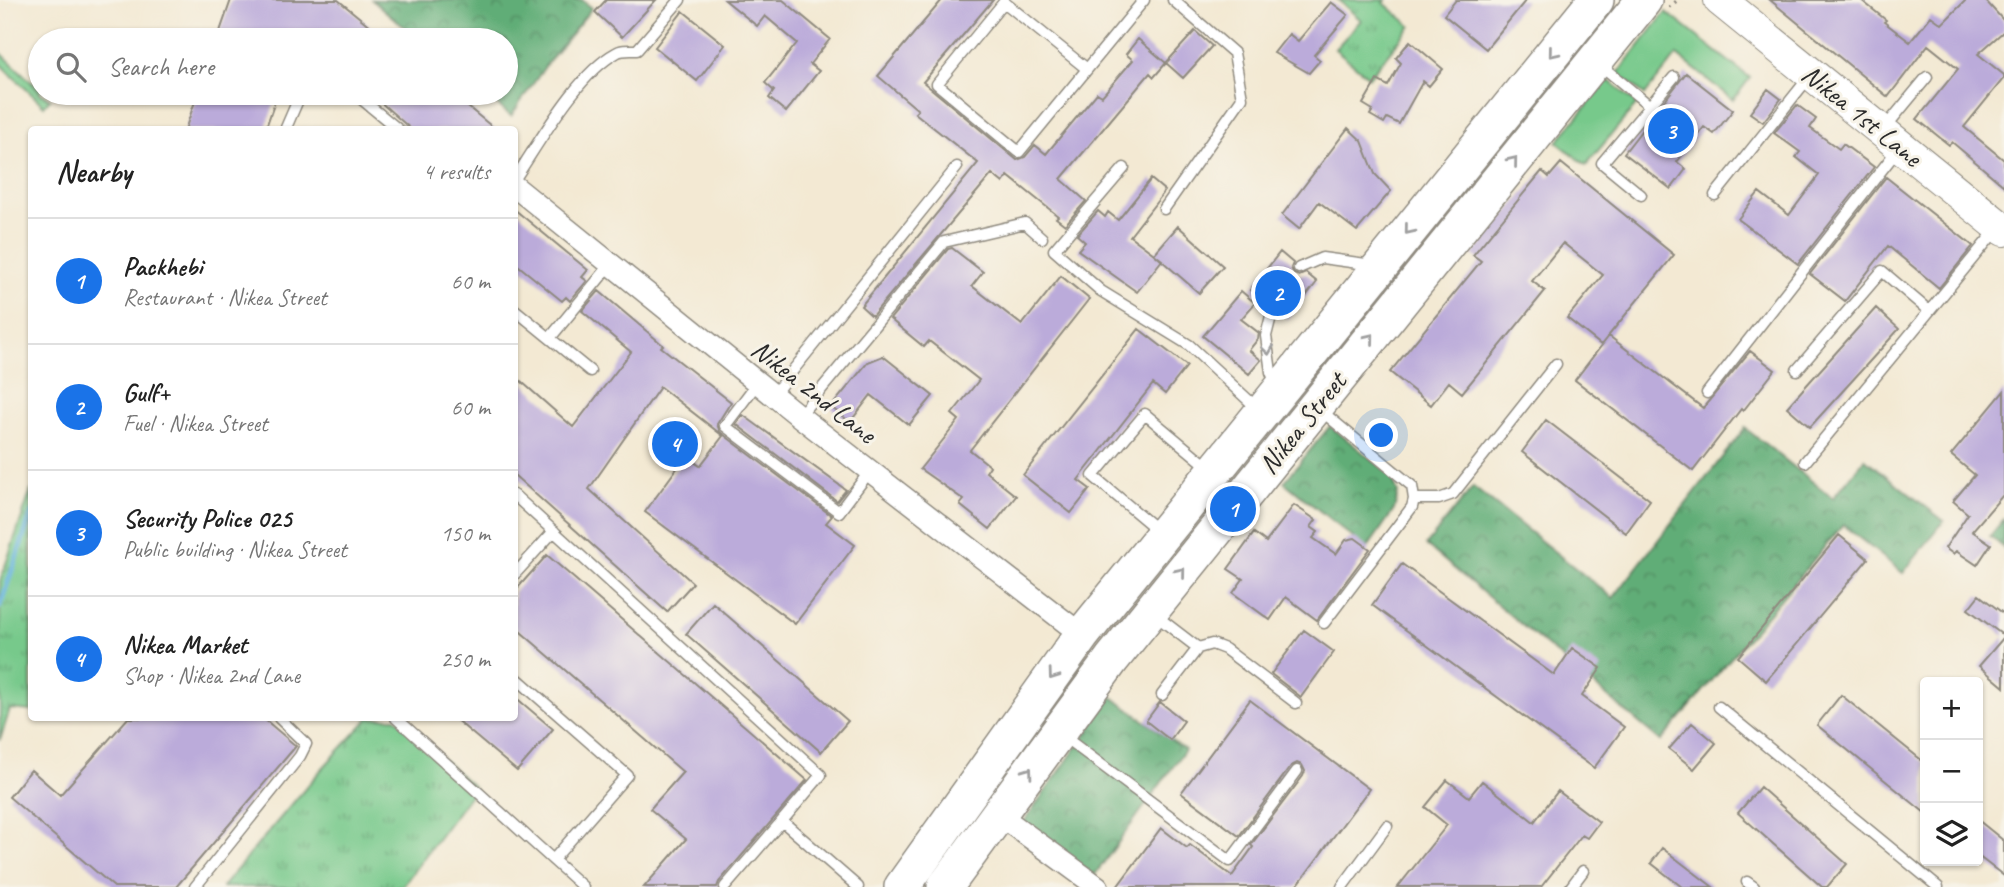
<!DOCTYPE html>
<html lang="en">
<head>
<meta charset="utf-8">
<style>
	:root { --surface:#fff; --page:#f2f2f2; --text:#222; --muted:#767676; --line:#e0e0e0; --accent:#1a73e8 }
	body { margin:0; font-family:Caveat,sans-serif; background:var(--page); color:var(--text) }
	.controls { position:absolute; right:21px; bottom:21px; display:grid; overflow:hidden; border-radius:7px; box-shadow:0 2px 5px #0004 }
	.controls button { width:63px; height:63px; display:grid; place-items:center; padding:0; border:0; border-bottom:2px solid var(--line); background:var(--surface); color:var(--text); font:35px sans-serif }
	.you { position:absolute; left:1382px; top:436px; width:24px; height:24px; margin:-18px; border:5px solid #fff; border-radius:50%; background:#1a73e8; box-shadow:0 0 0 10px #1a73e833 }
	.badge { display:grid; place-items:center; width:46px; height:46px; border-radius:50%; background:var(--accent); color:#fff; font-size:23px; font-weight:700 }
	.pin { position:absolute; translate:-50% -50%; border:4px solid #fff; box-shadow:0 2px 7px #0006 }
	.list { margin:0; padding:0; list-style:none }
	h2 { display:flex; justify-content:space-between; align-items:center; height:91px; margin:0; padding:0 28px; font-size:30px }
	h2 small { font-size:23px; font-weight:400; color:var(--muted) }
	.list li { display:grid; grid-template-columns:46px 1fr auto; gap:21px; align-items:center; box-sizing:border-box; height:126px; padding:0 28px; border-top:2px solid var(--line) }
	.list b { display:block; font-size:26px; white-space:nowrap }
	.list p { margin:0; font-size:23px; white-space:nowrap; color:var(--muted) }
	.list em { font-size:23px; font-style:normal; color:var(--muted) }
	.icon { flex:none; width:38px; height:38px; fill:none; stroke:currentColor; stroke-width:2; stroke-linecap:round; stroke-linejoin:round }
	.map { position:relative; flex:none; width:2004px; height:887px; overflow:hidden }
	.search { position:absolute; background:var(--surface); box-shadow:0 2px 5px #0004; left:28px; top:28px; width:490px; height:77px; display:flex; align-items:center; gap:18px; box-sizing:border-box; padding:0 24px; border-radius:38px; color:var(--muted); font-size:26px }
	.panel { position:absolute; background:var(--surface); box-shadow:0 2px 5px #0004; left:28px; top:126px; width:490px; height:595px; border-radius:7px }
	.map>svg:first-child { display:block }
</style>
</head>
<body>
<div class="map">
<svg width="2004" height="887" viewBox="0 0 2004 887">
	<defs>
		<pattern id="grass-tufts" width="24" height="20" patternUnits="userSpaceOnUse" patternTransform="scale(1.75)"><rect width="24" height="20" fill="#77c98b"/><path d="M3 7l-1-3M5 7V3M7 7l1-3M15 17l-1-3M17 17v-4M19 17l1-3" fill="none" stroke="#62a372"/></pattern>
		<pattern id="forest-crowns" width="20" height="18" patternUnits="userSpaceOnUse" patternTransform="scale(1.75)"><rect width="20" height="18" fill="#61ad77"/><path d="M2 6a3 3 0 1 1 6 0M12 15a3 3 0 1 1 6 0" fill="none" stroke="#508d62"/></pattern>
	</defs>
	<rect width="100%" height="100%" fill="#f7f3e8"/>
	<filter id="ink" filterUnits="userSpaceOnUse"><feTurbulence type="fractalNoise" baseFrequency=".0143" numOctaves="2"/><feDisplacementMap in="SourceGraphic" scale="14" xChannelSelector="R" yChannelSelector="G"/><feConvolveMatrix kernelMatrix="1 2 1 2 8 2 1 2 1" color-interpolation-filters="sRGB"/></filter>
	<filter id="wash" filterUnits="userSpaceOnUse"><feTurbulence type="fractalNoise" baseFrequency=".00686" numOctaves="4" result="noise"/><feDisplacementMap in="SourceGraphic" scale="28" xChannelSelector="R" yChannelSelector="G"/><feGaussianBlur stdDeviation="1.57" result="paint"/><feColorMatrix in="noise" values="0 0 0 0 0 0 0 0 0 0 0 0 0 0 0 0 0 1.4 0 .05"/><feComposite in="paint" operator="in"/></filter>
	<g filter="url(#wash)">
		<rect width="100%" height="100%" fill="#f3e9d3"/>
		<path fill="url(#grass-tufts)" stroke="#517a5b" stroke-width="2" d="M1338 0H1386L1384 3 1411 26 1369 77 1335 49 1361 20Z
			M0 52 40 90V93L50 99 44 106 0 64Z
			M31 490V711L10 709 0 740V581Z
			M369 718H396L475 788 402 887H222L320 771Z"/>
		<path fill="url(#forest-crowns)" stroke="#466c51" stroke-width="2" d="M372 0H582L592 8 546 65 511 116 483 93H506V40H420Z
			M1330 426 1391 475 1398 493 1394 510 1367 549 1284 482Z
			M1745 428 1833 498 1865 459 1944 521 1903 573 1843 525 1661 741 1426 545 1473 487 1613 598Z
			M2004 519V548L1990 536Z
			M1112 697 1185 750 1094 876 1023 823Z"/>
		<path fill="#77c98b" stroke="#517a5b" stroke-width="2" d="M1666 12 1750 78 1733 100 1677 55 1645 95 1618 73Z
			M1608 80 1637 104 1586 165 1557 142Z"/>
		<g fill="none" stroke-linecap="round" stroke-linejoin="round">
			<path stroke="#61b2dc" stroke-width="5" d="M0 606 32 512"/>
		</g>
		<g id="blocks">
			<path fill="#bbabda" d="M231 0H338L387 40H217Z
				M606 0H656L622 37 595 12Z
				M725 0H783L830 39 810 64 819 71 786 112 769 98 774 91 765 83 797 43 765 16 757 26Z
				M942 0H993L923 82 1017 160 1025 157 1035 145 1046 154 1097 93 1102 96 1133 60 1126 54 1138 39 1166 63 1154 77 1150 73 1061 179 1086 201 1065 225 1056 218 1058 216 1008 176 1003 183 992 174 872 316 861 306 978 163 915 113 918 110 878 76Z
				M1456 0H1526L1486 49 1444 15Z
				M1770 0H1861L1886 20 1884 22 1910 42 1931 16 1942 24 1966 0H1985L2004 21V31L1978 54 2004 75V78L1964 127 2004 160V186L1952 142 1949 145 1917 119 1958 69 1928 45 1888 97Z
				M1331 2 1348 15 1314 55 1320 60 1309 73 1274 53 1289 34 1298 41Z
				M683 11 725 45 697 81 655 47Z
				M1195 31 1212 46 1183 78 1166 63Z
				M1410 41 1443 69 1429 86 1423 81 1399 124 1387 118 1384 123 1370 115 1373 110 1363 104 1377 80 1388 86 1401 63 1396 58Z
				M1686 73 1733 110 1714 134 1704 127 1677 162 1686 169 1671 189 1624 153Z
				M1768 89 1781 99 1763 122 1750 113Z
				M198 93H278L265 130H185Z
				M370 93H451L496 130H412Z
				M1797 105 1816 119 1810 128 1839 149 1843 144 1874 167 1798 264 1738 219 1759 192 1789 215 1819 175 1796 157 1800 152 1774 133Z
				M1348 128 1362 141 1375 174 1391 191 1357 231 1319 202 1299 229 1282 215Z
				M1561 163 1674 255 1601 345 1567 318 1603 275 1563 243 1532 281 1545 291 1462 393 1449 382 1431 405 1390 372 1481 261 1473 255 1542 171 1549 177Z
				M1886 177 1973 246 1939 288 1888 246 1845 301 1810 274Z
				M1151 179 1165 191 1130 236 1162 260 1137 292 1078 250 1085 242 1077 235 1098 211 1105 217 1108 212 1118 220Z
				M514 209 588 270 582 277 587 281 570 301 566 297 562 301 514 262Z
				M1178 226 1223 266 1199 293 1154 254Z
				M952 248 983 272 972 286 1022 325 1061 276 1089 299 970 450 990 466 986 472 1016 496 990 529 960 505 964 500 920 469 959 420 952 414 979 380 929 341 924 347 890 319 948 249Z
				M1280 252 1293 263 1291 268 1294 274 1299 276 1306 273 1317 282 1288 319 1280 313 1281 307 1278 302 1272 300 1267 303 1250 290Z
				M599 291 663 345 661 347 731 402 717 424 720 432 832 516 826 523 855 545 795 624 645 512 686 456 700 466 723 436 660 387 589 489 693 583 667 612 514 475V375L573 427 631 352 582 311Z
				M1241 291 1255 303 1241 319 1259 333 1258 339 1249 350 1261 360 1249 374 1203 336Z
				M1876 308 1899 329 1810 427 1787 407Z
				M1139 329 1187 366 1165 394 1153 384 1078 480 1090 489 1071 513 1023 475Z
				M1609 336 1703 408 1750 351 1775 370 1743 411 1741 409 1693 471 1575 380Z
				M883 356 933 396 909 425 871 395 850 422 831 407 868 362Z
				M2004 391V494L1972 531 1991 544 1977 565 1956 551 1953 554 1945 548 1968 514 1953 501 1975 475 1951 455Z
				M743 415 846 490 837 501 736 424Z
				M1546 420 1650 500 1626 533 1522 452Z
				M1294 505 1316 520 1311 527 1318 532 1313 538 1336 554 1346 540 1355 538 1370 549 1317 620 1286 597 1270 620 1233 593 1243 579 1228 569 1254 533 1266 542Z
				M1839 535 1868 559 1766 681 1738 657Z
				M547 555 807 780 719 882 717 887H644L686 839 650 809 683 772 514 626V592Z
				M1402 564 1554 675 1572 648 1601 668 1582 696 1624 727 1594 768 1372 605Z
				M1979 595 2004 614V636L1968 609Z
				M713 603 848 721 821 752 686 634Z
				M1304 630 1334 652 1301 697 1271 674Z
				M2004 637V687L1979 666Z
				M1841 695 1925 763V813L1817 725Z
				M514 696 553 729 517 771 454 718H514Z
				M1250 700 1369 789 1296 887H1117L1161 828 1187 848 1190 845 1232 876 1253 847 1251 845 1303 776 1305 771 1302 765 1297 763 1291 766 1239 836 1181 793Z
				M1160 702 1184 721 1170 740 1146 721Z
				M128 718H263L296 746 176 887H114L9 797 31 770 60 795Z
				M1692 723 1716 743 1694 769 1669 749Z
				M1447 780 1469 797 1482 781 1534 822 1558 791 1599 822 1587 838 1582 835 1541 887H1398L1447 825 1425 807Z
				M1760 787 1847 864 1827 887H1822L1738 813Z
				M1978 820 2004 841V876L1978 856Z
				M1662 848 1713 887H1682L1651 863Z"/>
		</g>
	</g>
	<g filter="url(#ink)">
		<use href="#blocks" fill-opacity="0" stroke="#8f8a7f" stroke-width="2"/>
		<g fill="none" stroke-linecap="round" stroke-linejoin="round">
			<g stroke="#8f8a7f" stroke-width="13">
				<path id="lane" d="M1598 63 1650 106
					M1087 69 1004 2 937 84 1019 152 1144 0
					M354 93 399 130
					M1884 129 1927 77
					M285 130 301 93
					M1124 168 1054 250 1101 291 1189 345 1259 410
					M514 180C539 143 577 74 616 53 621 49 630 50 637 50L680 0
					M1641 195 1602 163 1674 77
					M1715 195 1810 76
					M1164 209 1242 98 1234 53 1173 0
					M1299 268 1322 258 1373 265
					M1273 308 1266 336 1271 372 1277 387
					M514 309 590 371
					M550 338 611 264
					M1797 370 1882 271 1929 311
					M758 382 725 426 839 512 870 471
					M1707 393 1899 148
					M773 395 957 167
					M1319 409 1412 486 1414 499 1412 507 1324 623
					M799 416 944 242 1025 223 1042 238
					M1805 462 1997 229
					M514 495 821 775 782 821
					M1414 499H1439L1453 494 1556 364
					M1161 533 1093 476 1145 414 1212 470
					M514 575 554 531
					M1155 615 1198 648 1212 644 1225 649 1296 703
					M514 676 627 775 553 860
					M1162 695 1198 648
					M1719 707 1938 887
					M396 718 583 887
					M1063 736 1230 861 1297 771
					M1747 882 1754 887
					M195 887 300 756 306 744 279 718
					M725 887 782 821 858 887
					M1342 887 1387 826
					M1571 887 1583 871"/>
			</g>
			<g stroke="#8f8a7f" stroke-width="24">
				<path id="street" d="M514 186 799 416 1082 635
					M998 814 1098 887"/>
			</g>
			<g stroke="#8f8a7f" stroke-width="34">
				<path id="secondary" d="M1720 0 2004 230"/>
			</g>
			<g stroke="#8f8a7f" stroke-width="38">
				<path id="primary" d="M902 887 1082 635 1596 0
					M945 887 1112 659 1644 0"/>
			</g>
			<path stroke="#8f8a7f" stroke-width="3.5" stroke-dasharray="2 5" stroke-linecap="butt" d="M1669 7 1678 0"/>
			<use href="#lane" stroke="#fff" stroke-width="10"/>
			<use href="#street" stroke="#fff" stroke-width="21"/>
			<use href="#secondary" stroke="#fff" stroke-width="32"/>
			<use href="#primary" stroke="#fff" stroke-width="35"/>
		</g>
		<defs><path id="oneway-chevron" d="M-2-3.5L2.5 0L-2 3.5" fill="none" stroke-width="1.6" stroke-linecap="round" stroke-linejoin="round" transform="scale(1.75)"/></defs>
		<g stroke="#a0a0a0">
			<use href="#oneway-chevron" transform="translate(1553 53) rotate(129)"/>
			<use href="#oneway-chevron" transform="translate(1513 161) rotate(-51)"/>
			<use href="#oneway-chevron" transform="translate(1409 230) rotate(129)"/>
			<use href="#oneway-chevron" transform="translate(1370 338) rotate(-51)"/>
			<use href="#oneway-chevron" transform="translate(1268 350) rotate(82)"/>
			<use href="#oneway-chevron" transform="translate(1181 572) rotate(-51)"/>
			<use href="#oneway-chevron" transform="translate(1053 675) rotate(126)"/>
			<use href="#oneway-chevron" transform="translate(1028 772) rotate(-54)"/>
		</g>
	</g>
	<g text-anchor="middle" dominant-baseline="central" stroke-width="6" stroke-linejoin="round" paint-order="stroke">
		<g font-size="28" fill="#2b2b2b" stroke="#f7f3e8">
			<text transform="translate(1862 115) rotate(39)">Nikea 1st Lane</text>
			<text transform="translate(814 391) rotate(38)">Nikea 2nd Lane</text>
			<text transform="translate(1302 423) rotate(-51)">Nikea Street</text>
		</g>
	</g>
</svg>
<div class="controls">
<button>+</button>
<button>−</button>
<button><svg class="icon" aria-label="layers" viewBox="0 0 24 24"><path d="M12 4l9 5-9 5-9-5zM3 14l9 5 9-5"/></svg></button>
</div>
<div class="you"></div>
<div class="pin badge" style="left:1233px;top:509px">1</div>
<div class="pin badge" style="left:1278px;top:293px">2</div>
<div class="pin badge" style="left:1671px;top:131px">3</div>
<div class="pin badge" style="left:675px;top:444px">4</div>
<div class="search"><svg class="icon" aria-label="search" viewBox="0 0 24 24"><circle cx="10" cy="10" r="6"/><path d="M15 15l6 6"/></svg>Search here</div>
<section class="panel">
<h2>Nearby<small>4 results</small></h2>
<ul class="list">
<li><span class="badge">1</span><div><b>Packhebi</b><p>Restaurant · Nikea Street</p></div><em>60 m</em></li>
<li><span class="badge">2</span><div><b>Gulf+</b><p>Fuel · Nikea Street</p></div><em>60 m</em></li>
<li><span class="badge">3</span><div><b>Security Police 025</b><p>Public building · Nikea Street</p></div><em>150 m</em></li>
<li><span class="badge">4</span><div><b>Nikea Market</b><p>Shop · Nikea 2nd Lane</p></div><em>250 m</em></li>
</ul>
</section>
</div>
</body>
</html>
